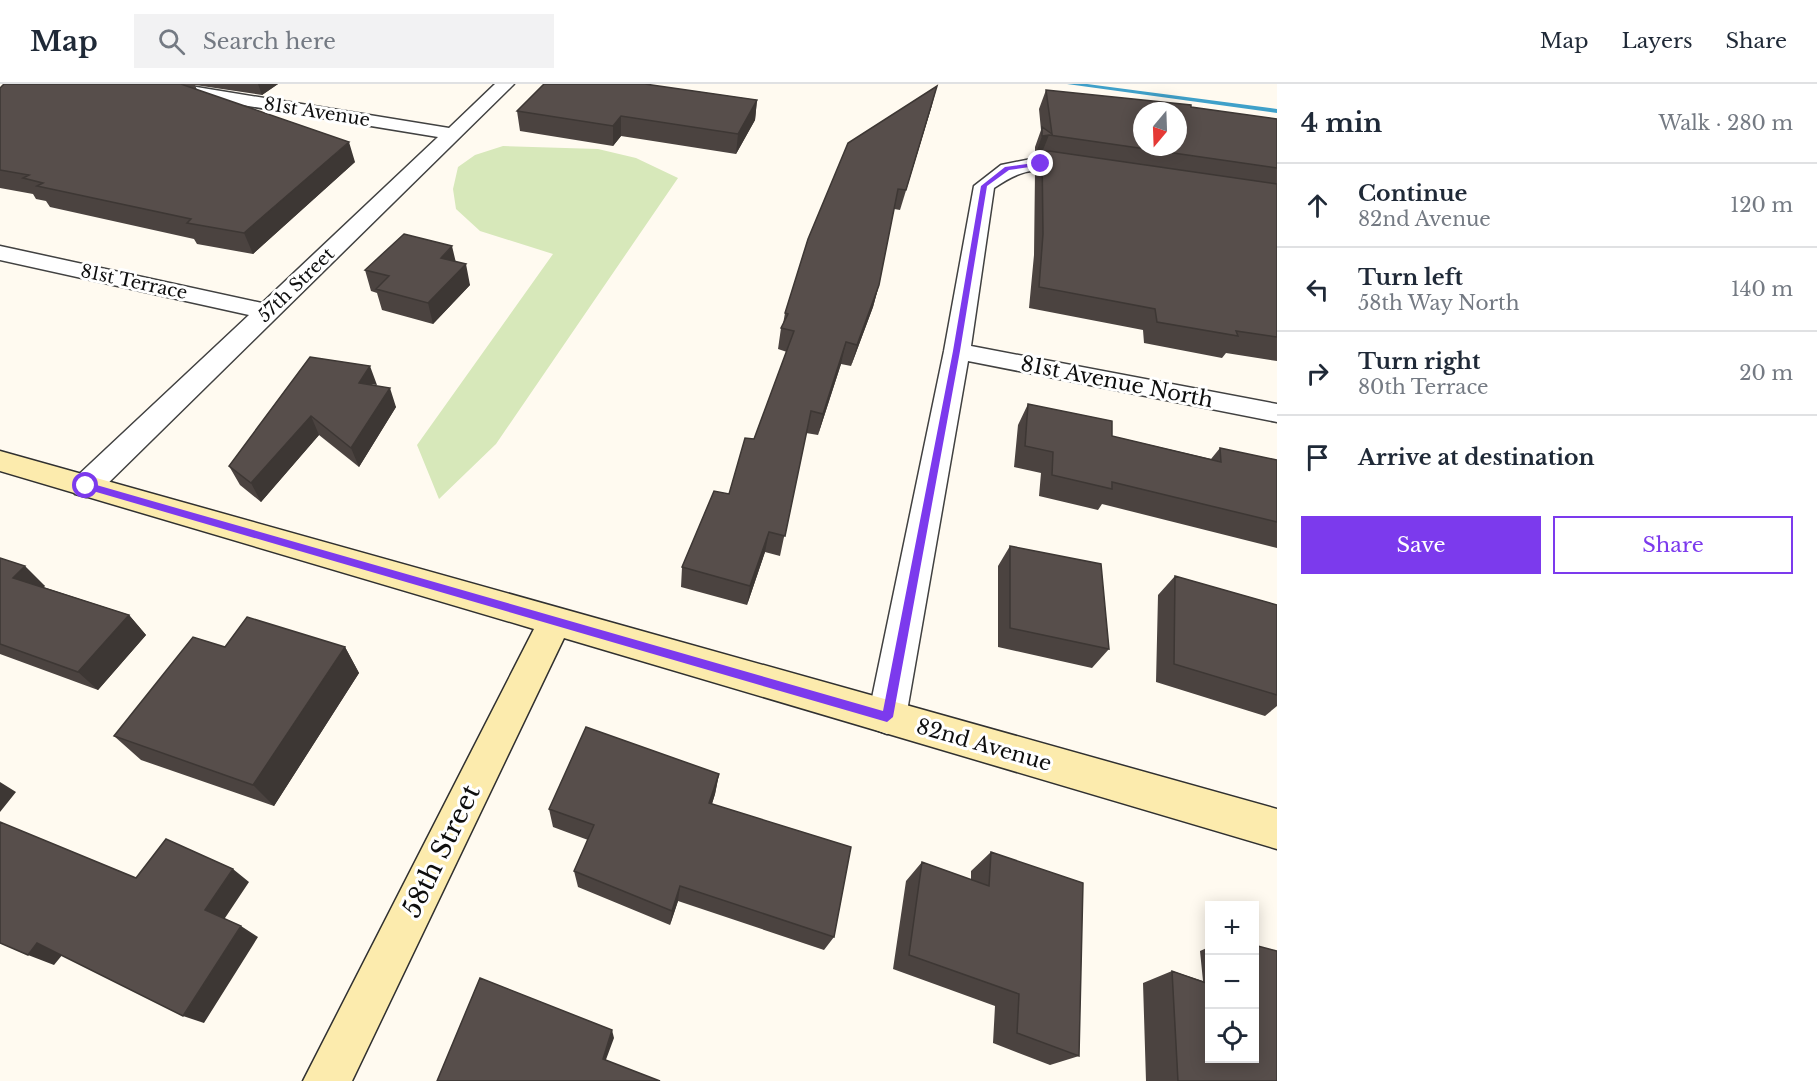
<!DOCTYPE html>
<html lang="en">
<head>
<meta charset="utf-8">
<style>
	:root { --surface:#fff; --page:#f2f2f3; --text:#1f2937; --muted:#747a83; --line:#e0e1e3; --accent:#7c3aed }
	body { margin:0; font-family:"Libre Baskerville",serif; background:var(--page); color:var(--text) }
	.controls { position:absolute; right:18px; bottom:18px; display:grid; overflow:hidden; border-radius:0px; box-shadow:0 3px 15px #0003 }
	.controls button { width:54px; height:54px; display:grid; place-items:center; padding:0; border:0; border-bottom:2px solid var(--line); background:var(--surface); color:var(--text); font:30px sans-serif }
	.compass { position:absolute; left:1133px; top:18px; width:54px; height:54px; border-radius:50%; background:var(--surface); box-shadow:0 3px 15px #0003; rotate:199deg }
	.stop { position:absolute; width:18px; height:18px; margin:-14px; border:4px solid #7c3aed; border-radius:50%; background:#fff }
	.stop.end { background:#7c3aed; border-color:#fff; box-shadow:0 2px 6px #0008 }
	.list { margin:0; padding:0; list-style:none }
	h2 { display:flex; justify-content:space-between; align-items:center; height:78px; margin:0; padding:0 24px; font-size:26px }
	h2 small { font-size:20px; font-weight:400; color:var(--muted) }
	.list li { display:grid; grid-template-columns:39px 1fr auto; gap:18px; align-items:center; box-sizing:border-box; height:84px; padding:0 24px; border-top:2px solid var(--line) }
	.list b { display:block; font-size:22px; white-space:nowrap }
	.list p { margin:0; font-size:20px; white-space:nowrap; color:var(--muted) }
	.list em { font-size:20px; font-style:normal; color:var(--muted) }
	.actions { display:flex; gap:12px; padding:18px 24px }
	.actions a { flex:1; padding:14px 0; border:2px solid var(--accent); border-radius:0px; text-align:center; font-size:21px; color:var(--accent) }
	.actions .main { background:var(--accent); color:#fff }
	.icon { flex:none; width:33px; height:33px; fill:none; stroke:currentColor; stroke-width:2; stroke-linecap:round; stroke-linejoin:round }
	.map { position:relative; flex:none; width:1277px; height:997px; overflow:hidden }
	header { display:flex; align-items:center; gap:36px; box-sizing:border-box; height:84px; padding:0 30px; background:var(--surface); border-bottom:2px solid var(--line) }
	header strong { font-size:28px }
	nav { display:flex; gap:33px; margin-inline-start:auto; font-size:21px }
	.search { width:420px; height:54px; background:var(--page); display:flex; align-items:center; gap:15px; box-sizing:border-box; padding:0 21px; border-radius:0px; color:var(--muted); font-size:22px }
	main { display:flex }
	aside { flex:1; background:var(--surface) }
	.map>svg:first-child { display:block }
</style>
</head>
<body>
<header>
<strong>Map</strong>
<div class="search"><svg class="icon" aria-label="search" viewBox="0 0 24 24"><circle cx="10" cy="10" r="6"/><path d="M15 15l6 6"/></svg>Search here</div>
<nav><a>Map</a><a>Layers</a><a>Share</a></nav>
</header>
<main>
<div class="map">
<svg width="1277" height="997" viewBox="0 0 1277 997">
	<rect width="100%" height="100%" fill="#fffaf0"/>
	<path fill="#d7e8ba" d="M503 62 598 65 636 74 678 94 496 360 439 415 417 361 553 170 480 147 456 125 453 105 458 83 475 71Z"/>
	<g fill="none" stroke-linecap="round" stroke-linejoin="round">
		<path fill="#3fa0c9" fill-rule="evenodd" d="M1067 0H1087L1277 25V29Z"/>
		<g stroke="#414141" stroke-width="3">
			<path id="street" d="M136 0H178L449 44 495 0H514L97 410 86 413 75 410 71 402 75 394 249 231 0 176V162L262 219 438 53 145 5 139 4Z
				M1041 73 1088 81 1091 85 1088 89C1079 92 1070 89 1060 88 1031 83 1018 88 994 104L971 262 1277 320V338L968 277 906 633 900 645 887 650 874 645 868 633 944 267 974 102 1001 81Z"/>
		</g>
		<g stroke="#303030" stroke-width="3">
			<path id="secondary" d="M0 367 1277 725V765L564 554 352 997H303L534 545 0 387Z"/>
		</g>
		<use href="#street" fill="#fff" fill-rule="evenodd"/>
		<use href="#secondary" fill="#fcebad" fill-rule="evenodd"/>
	</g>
	<path fill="#4b4340" d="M4 0H278L262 11 195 1 197 6 355 78 253 170 197 160 194 155 50 123 46 117 36 115 33 110 0 104V4Z
		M544 0H651V1L757 16 755 36 736 70 621 52 613 62 520 47 517 27Z
		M1046 6 1277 35V277L1226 269 1222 274 1144 259 1143 246 1029 224 1034 171 1035 88 1041 71 1035 72V63L1041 46 1039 25Z
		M932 21 900 126 894 125 879 201 873 223 851 282 841 280 818 351 806 349 780 472 765 468 747 521 681 503 682 483 729 410 754 355 787 268 778 265 781 244 783 240 785 229Z
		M456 177 470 201 433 240 382 226 377 209 371 207 365 186Z
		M310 273 376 302 396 323 359 383 319 351 261 418 240 401 229 382Z
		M1028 320 1112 352 1211 375 1220 364 1277 376V464L1102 420 1098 426 1039 412 1041 389 1014 383 1018 341Z
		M1010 462 1109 565 1092 584 998 563V482Z
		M0 474 45 502 43 503 129 531 146 551 98 606 0 570Z
		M1175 492 1277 521V622L1265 632 1156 598 1158 511Z
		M225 563H345L359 589 274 722 141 676 114 652Z
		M719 690 715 710 712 720 834 853 824 866 678 817 670 841 578 803 574 787 588 756 553 743 549 725Z
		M991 768 1079 972 1050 981 993 959 995 922 893 885 906 797 922 778 971 796V787Z
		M1209 863V975L1277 997H1146L1143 899 1172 887 1203 897 1200 867Z"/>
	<path fill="#3d3734" d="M258 0H278L262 11Z
		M937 2 932 21 900 126 906 106Z
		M757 16 755 36 736 70 738 50Z
		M621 32V52L613 62V42Z
		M1049 51 1041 71 1035 72 1042 52Z
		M349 58 355 78 253 170 244 149Z
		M452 162 457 183 441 174Z
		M466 180 470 201 433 240 428 219Z
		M879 201 873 223 851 282 857 261Z
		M846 258 841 280 818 351 823 330Z
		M370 282 377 301 359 299Z
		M390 304 396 323 359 383 351 364Z
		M311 332 319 351 261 418 251 399Z
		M769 448 765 468 747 521 750 502Z
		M25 482 45 502 33 513 13 494Z
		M129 531 146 551 98 606 78 588Z
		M345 563 359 589 274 722 253 701Z
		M719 690 715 710 706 738 709 719Z
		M0 698 16 708 0 728Z
		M233 785 249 798 223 837 205 826Z
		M680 802 678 817 670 841 672 827Z
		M241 842 258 853 204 939 183 932Z
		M37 859 63 870 54 881 28 871Z
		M612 946 614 954 604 981 603 975Z"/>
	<path fill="#574e4b" stroke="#3d3734" stroke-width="1.5" fill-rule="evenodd" d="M4 0H181L349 58 244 149 187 139 191 135 37 102 43 99 23 94 29 91 0 86V4Z
		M544 0H645L757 16 738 50 621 32 613 42 517 27Z
		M937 2 906 106 898 105 879 201 857 261 846 258 823 330 811 327 785 452 769 448 750 502 682 483 714 407 729 410 745 354 754 355 794 247 781 244 788 230 785 229 808 155 848 59Z
		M1046 6 1191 21V23L1277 35V84L1049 51 1042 52V43L1052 50ZM1142 27H1178V63H1142Z
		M1049 67 1277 100V253L1236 247 1238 252 1157 238 1155 225 1039 203 1043 150 1042 68Z
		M404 150 452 162 441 174 466 180 428 219 376 205 389 192 365 186Z
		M310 273 370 282 359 299 390 304 351 364 311 332 251 399 229 382Z
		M1028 320 1112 337V352L1221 378 1220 364 1277 376V438L1112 398V405L1052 391 1053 368 1025 362Z
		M1010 462 1101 480 1109 565 1010 544Z
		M0 474 25 482 13 494 129 531 78 588 0 560Z
		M1175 492 1277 521V611L1174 580Z
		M247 533 345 563 253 701 114 652 193 553 225 563Z
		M586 643 719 690 709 719 851 763 834 853 680 802 672 827 574 787 594 741 549 725Z
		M0 738 136 794 166 755 233 785 205 826 241 842 183 932 37 859 28 871 0 859Z
		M991 768 1083 799 1079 972 1017 949 1019 910 909 871 922 778 989 802Z
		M1254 861 1277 867V997H1178L1172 887 1209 900V975H1254Z
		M480 894 612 946 603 975 660 997H437Z"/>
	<path fill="#7c3aed" d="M1041 78 1043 81 1009 86 987 102 960 267 893 633 887 638 86 405 82 402 86 398 883 627 953 267 981 102 1005 83Z"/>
	<g text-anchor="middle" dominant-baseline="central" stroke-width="6" stroke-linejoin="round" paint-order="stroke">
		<g font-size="18" fill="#0e0e0e" stroke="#fff">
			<text transform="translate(317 28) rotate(9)">81st Avenue</text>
			<text transform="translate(134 198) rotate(12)">81st Terrace</text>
			<text transform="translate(296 201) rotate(-44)">57th Street</text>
		</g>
		<g font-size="21" fill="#0e0e0e" stroke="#fff">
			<text transform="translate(1117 298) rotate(11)">81st Avenue North</text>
			<text transform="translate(984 661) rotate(16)">82nd Avenue</text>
		</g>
		<g font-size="26" fill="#0e0e0e" stroke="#fff">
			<text transform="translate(441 767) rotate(-64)">58th Street</text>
		</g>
	</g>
</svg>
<div class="controls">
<button>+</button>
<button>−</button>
<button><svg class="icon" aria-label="locate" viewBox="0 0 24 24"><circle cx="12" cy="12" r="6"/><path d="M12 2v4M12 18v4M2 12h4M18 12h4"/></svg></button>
</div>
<svg class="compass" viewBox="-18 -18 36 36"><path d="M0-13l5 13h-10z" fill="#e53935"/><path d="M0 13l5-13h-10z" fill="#747a83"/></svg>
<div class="stop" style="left:86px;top:402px"></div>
<div class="stop end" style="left:1041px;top:80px"></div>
</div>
<aside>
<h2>4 min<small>Walk · 280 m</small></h2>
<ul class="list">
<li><svg class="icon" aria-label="ahead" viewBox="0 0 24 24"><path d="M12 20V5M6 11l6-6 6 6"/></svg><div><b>Continue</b><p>82nd Avenue</p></div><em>120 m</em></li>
<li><svg class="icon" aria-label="left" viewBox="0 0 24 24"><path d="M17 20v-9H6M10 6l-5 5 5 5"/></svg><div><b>Turn left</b><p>58th Way North</p></div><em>140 m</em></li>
<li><svg class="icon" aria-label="right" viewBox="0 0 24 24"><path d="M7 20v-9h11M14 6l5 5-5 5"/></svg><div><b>Turn right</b><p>80th Terrace</p></div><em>20 m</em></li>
<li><svg class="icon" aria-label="arrive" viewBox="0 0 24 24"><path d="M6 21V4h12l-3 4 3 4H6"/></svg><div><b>Arrive at destination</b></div></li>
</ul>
<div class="actions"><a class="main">Save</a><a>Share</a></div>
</aside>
</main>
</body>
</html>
